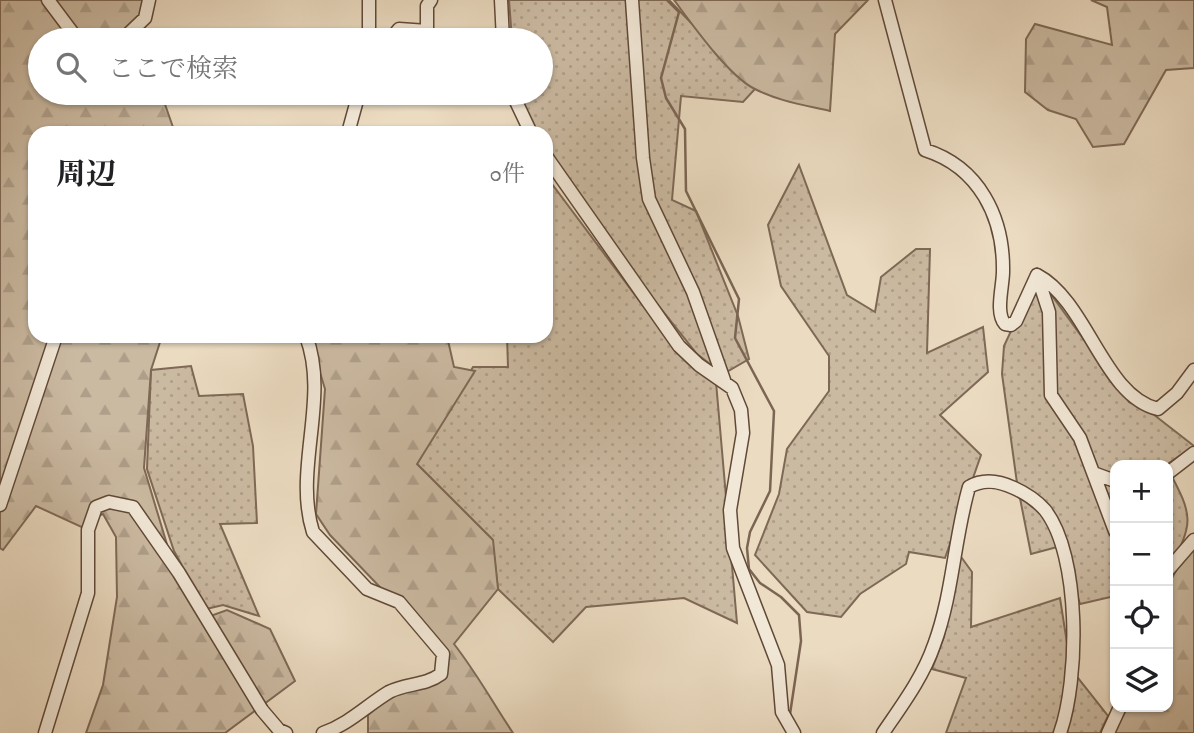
<!DOCTYPE html>
<html lang="ja">
<head>
<meta charset="utf-8">
<style>
	:root { --surface:#fff; --page:#f6f6f6; --text:#202124; --muted:#757577; --line:#e0e0e0 }
	body { margin:0; font-family:"IM FELL DW Pica","Noto Serif JP",serif; background:var(--page); color:var(--text) }
	.controls { position:absolute; right:21px; bottom:21px; display:grid; overflow:hidden; border-radius:14px; box-shadow:0 2px 5px #0004 }
	.controls button { width:63px; height:63px; display:grid; place-items:center; padding:0; border:0; border-bottom:2px solid var(--line); background:var(--surface); color:var(--text); font:35px sans-serif }
	.list { margin:0; padding:0; list-style:none }
	h2 { display:flex; justify-content:space-between; align-items:center; height:91px; margin:0; padding:0 28px; font-size:30px }
	h2 small { font-size:23px; font-weight:400; color:var(--muted) }
	.icon { flex:none; width:38px; height:38px; fill:none; stroke:currentColor; stroke-width:2; stroke-linecap:round; stroke-linejoin:round }
	.map { position:relative; flex:none; width:1194px; height:733px; overflow:hidden }
	.search { position:absolute; background:var(--surface); box-shadow:0 2px 5px #0004; left:28px; top:28px; width:525px; height:77px; display:flex; align-items:center; gap:18px; box-sizing:border-box; padding:0 24px; border-radius:38px; color:var(--muted); font-size:26px }
	.panel { position:absolute; background:var(--surface); box-shadow:0 2px 5px #0004; left:28px; top:126px; width:525px; height:217px; border-radius:21px }
	.map>svg:first-child { display:block }
</style>
</head>
<body>
<div class="map">
<svg width="1194" height="733" viewBox="0 0 1194 733">
	<defs>
		<pattern id="grass-dots" width="8" height="8" patternUnits="userSpaceOnUse" patternTransform="scale(1.75)"><rect width="8" height="8" fill="#cbbaa2"/><path d="M2 2h.1M6 6h.1" fill="none" stroke="#af9f8a" stroke-width="1.8" stroke-linecap="round"/></pattern>
		<pattern id="forest-firs" width="22" height="20" patternUnits="userSpaceOnUse" patternTransform="scale(1.75)"><rect width="22" height="20" fill="#cbbaa2"/><path d="M5 1l3.5 6h-7zM16 11l3.5 6h-7z" fill="#af9f8a"/></pattern>
	</defs>
	<rect width="100%" height="100%" fill="#ebdbc1"/>
	<filter id="stains"><feTurbulence type="fractalNoise" baseFrequency=".00286" numOctaves="4"/><feColorMatrix values="0 0 0 0 .2 0 0 0 0 .09 0 0 0 0 .02 0 0 0 .5 -.17"/></filter>
	<radialGradient id="worn" r=".72"><stop offset=".6" stop-color="#630" stop-opacity="0"/><stop offset="1" stop-color="#630" stop-opacity=".3"/></radialGradient>
	<path fill="url(#grass-dots)" stroke="#7e6956" stroke-width="2" d="M509 0H669L755 89 743 102 681 96 672 200 696 211 738 316 749 359 723 374 697 354 549 168 546 133H535L519 93H541V40H512Z
		M799 165 847 295 875 312 881 277 916 249H930L927 353 983 327 988 372 940 415 981 455 945 558 909 552 906 564 860 594 841 617 807 612 755 555 779 494 787 449 829 391V356L781 286 768 225Z
		M546 176 674 347 716 382 737 623 684 598 586 607 553 642 498 589 492 539 417 464 473 367H508L507 336H546Z
		M1037 275 1129 402 1153 414 1194 446 1166 465H1115V596L1080 604 1061 546 1031 554 1017 483 1002 374 1004 346Z
		M191 366 199 396 243 394 253 446 257 523 220 524 259 616 223 605 206 609 174 551 147 469 151 370Z
		M1168 469C1194 518 1194 522 1168 571Z
		M959 554 972 572 971 627 1060 598 1071 669 1108 716 1100 733H946L966 678 932 669 944 637Z"/>
	<path fill="url(#forest-firs)" stroke="#7e6956" stroke-width="2" d="M0 0H145V40H40V93H161L175 133H35V336H162L151 370 144 468 172 561 205 618 227 610 270 629 295 681 225 733H86L103 685 117 597 116 537 103 514 88 520V530L36 506 3 550 0 548Z
		M674 0H868L835 34 830 111C804 105 777 101 753 88 727 74 692 24 674 0Z
		M1091 0H1194V68L1166 70 1124 144 1093 147 1076 119 1048 110 1025 92 1026 39 1035 24 1112 45 1107 7Z
		M309 336H447L454 367 475 371 417 464 493 540 498 589 454 644C476 672 493 703 513 733H368V715L396 690 429 683 447 657 330 535 316 514 325 389Z
		M1194 539V733H1111L1120 707H1168V585Z"/>
	<g fill="none" stroke-linecap="round" stroke-linejoin="round">
		<path stroke="#7b6553" stroke-width="2.5" d="M667 0 679 12 661 78 666 98 685 129 686 191 739 299 735 338 774 411 770 491 750 532 747 548 749 569 760 583 781 597 799 615 801 641 790 714"/>
		<g stroke="#604938" stroke-width="15">
			<path id="minor" d="M48 0 78 40
				M501 0 503 40
				M632 0 643 158 649 199 693 292 724 380
				M885 0 925 150C979 167 1004 217 1003 272 1003 286 995 313 1005 324L1011 325 1016 321 1037 275
				M122 40 145 18 149 0
				M369 40V0
				M390 40 399 29 427 31V6L431 0
				M512 93 531 133
				M348 133 359 93
				M546 156 679 346 699 365 732 388 741 410 743 433 730 510 733 548 778 665 782 712 794 733
				M1037 275 1049 312 1051 395 1080 438 1115 531
				M1037 275C1088 302 1103 396 1158 409L1177 393 1194 370
				M306 336C330 399 293 469 313 532L367 589 399 602 443 654 441 674C425 686 406 683 389 692 366 706 349 724 323 733
				M1168 473 1194 453
				M1096 474 1115 481
				M0 505 56 336
				M1168 570 1194 540
				M45 733 88 593V530L96 507 109 502 133 507 179 573 262 710 279 730 286 733
				M883 733C902 705 923 677 934 645 953 594 954 539 969 487 984 478 999 481 1014 488 1025 493 1037 501 1045 510 1081 556 1079 680 1060 733
				M1108 733 1120 707"/>
		</g>
		<use href="#minor" stroke="#f2e8d7" stroke-width="12"/>
	</g>
	<rect width="100%" height="100%" filter="url(#stains)"/>
	<rect width="100%" height="100%" fill="url(#worn)"/>
</svg>
<div class="controls">
<button>+</button>
<button>−</button>
<button><svg class="icon" aria-label="locate" viewBox="0 0 24 24"><circle cx="12" cy="12" r="6"/><path d="M12 2v4M12 18v4M2 12h4M18 12h4"/></svg></button>
<button><svg class="icon" aria-label="layers" viewBox="0 0 24 24"><path d="M12 4l9 5-9 5-9-5zM3 14l9 5 9-5"/></svg></button>
</div>
<div class="search"><svg class="icon" aria-label="search" viewBox="0 0 24 24"><circle cx="10" cy="10" r="6"/><path d="M15 15l6 6"/></svg>ここで検索</div>
<section class="panel">
<h2>周辺<small>0件</small></h2>
<ul class="list">
</ul>
</section>
</div>
</body>
</html>
